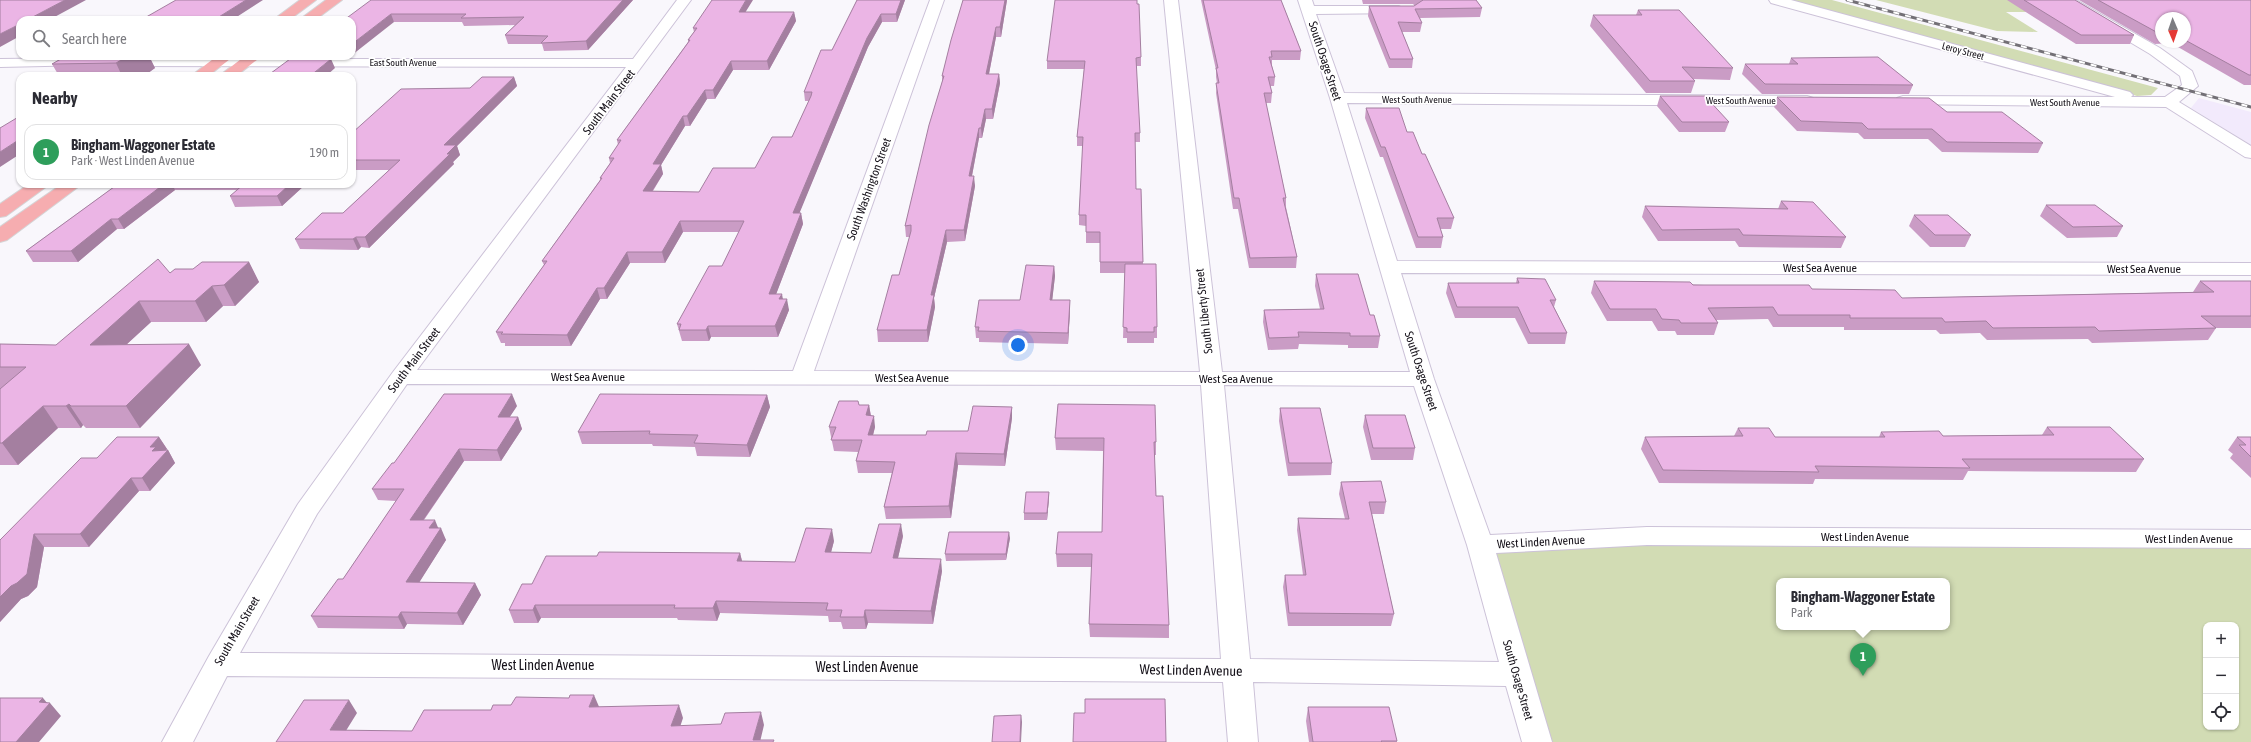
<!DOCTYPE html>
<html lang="en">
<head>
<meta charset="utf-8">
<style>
	:root { --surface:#fff; --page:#f2f2f3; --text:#2b2b33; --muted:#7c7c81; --line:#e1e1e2; --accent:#111827 }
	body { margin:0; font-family:"Asap Condensed",sans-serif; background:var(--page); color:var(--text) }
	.controls { position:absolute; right:12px; bottom:12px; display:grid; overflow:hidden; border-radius:8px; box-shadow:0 1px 3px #0004 }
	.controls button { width:36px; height:36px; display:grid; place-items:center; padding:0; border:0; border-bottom:1px solid var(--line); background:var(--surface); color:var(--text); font:20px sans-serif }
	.compass { position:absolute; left:2155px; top:12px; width:36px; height:36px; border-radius:50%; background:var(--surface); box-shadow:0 1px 3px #0004; rotate:178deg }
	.you { position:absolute; left:1018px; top:345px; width:14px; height:14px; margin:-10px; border:3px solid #fff; border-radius:50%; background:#1a73e8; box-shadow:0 0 0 6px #1a73e833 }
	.badge { display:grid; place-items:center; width:26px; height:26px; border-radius:50%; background:var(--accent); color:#fff; font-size:13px; font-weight:700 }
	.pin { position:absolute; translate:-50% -33px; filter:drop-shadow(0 1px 2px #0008) }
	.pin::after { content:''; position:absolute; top:21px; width:14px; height:12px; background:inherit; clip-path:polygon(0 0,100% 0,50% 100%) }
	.popup { position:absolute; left:1776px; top:578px; width:174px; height:52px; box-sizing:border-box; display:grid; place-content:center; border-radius:8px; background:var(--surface); filter:drop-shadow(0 1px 3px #0005); font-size:13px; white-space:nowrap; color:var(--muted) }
	.popup b { font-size:15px; color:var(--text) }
	.popup::after { content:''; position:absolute; left:50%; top:100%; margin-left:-8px; border:8px solid transparent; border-top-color:var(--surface) }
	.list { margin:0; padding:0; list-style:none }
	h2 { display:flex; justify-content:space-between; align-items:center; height:52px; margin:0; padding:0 16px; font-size:17px }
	h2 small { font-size:13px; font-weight:400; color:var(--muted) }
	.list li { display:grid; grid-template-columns:26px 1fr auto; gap:12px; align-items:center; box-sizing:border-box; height:56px; margin:0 8px 8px; padding:0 8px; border:1px solid var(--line); border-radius:12px }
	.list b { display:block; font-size:15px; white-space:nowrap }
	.list p { margin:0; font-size:13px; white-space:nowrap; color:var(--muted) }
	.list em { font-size:13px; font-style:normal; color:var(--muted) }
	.icon { flex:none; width:22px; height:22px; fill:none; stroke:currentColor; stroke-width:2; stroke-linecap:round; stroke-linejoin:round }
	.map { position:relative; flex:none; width:2251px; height:742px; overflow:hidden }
	.search { position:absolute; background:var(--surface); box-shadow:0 1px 3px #0004; left:16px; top:16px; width:340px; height:44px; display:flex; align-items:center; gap:10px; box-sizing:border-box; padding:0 14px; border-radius:12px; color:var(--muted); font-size:15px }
	.panel { position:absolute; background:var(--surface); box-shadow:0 1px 3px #0004; left:16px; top:72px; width:340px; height:116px; border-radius:12px }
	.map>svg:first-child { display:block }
</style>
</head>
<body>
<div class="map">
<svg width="2251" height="742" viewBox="0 0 2251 742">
	<rect width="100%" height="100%" fill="#f9f7fc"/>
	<path fill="#f2eafc" d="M2199 98 2251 112V145L2191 108Z"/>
	<path fill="#d2dcb4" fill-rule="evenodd" d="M1788 0H1832L2158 88 2151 95 2137 96 2095 83Z
		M1876 0H2052L2069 12H2006L2038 32 1997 31Z
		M2251 539V742H1540L1480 545ZM1779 581H1947V627H1779ZM2206 625H2236V727H2206Z"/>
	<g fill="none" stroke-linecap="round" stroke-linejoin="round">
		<g stroke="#ccc2d8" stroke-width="2">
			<path id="minor" d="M677 0H691L417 370 793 371 930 0H944L814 371 1200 372 1164 0H1178L1222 372H1410L1330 98 1298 0H1312L1314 6H1399L1406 10 1404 13 1316 14 1344 93 1807 96 1813 98 1815 101 1813 104 1807 106 1347 103 1397 261 2251 263V275L1401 273 1434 379 1490 535 1647 527 2251 530V548L1647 545 1496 553 1552 742H1522L1506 686 1253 682 1258 742H1228L1223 682 227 676 193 742H162L209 656 298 504 393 372 626 67 122 66 117 65 115 62 117 59H633ZM407 384 1201 385 1221 659 240 653 317 514ZM1224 385 1414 386 1467 545 1499 662 1250 659Z
				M1769 0H1791L2130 92 2133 95 2131 97H2165L2182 85 2180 76 2150 54 2059 0H2076L2160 48 2192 71 2198 86 2179 102 2251 146V158L2245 157 2166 107 1897 104 1895 101 1897 98 1903 96 2115 97 1771 3Z
				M85 58 90 59 92 62 90 65 0 67V59Z"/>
		</g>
		<g stroke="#d5d4d6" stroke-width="2">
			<path id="major" d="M300 0H316L289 20H273Z
				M326 0H342L315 20H299Z
				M217 56H234L208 76H191Z
				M245 56H262L236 76H219Z
				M29 184H50L6 216 0 217V204Z
				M62 184H82L7 240 0 242V227Z"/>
		</g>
		<use href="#minor" fill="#fff" fill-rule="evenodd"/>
		<use href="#major" fill="#f6adb0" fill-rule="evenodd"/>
		<g stroke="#737076" stroke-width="3">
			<path id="rail" d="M1847 0 2251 107"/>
		</g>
		<use href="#rail" stroke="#fff" stroke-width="2" stroke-dasharray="6" stroke-linecap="butt"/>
	</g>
	<path fill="#ca9cc5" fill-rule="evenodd" d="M371 0H633L588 50 544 51 542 44H508L505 35 515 25 464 26 462 22H394Z
		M857 0H905L897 22H882L868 47 799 213H801L803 224 776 294 783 299 789 310 778 337H711L709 341H682L677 324 722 266 739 232H683L665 263H630L607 299H600L571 346H505V343H501L496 332 544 265 542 261 600 180V178L610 163 609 158 618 145 617 140 688 42V40L694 32 693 28 745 12H794L796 21 769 70H733L715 99H707L690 126H685L661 165 663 174 653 191 699 192 755 168 792 137 809 101H805L804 92 832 50Z
		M963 0H1007L1001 37H996L989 74H999L1000 83 993 119H986L982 138H979L972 176 975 186 965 241 947 242 934 298 935 307 928 342H878L877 330 899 275 910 237H906L905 226 942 82V76Z
		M1201 0H1281L1301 51 1300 60H1272V66L1275 77 1274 86H1270L1272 93 1271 103H1266L1286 198V207L1297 257 1296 268H1249L1238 209H1233L1216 93 1217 83 1216 77V70Z
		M1362 0H1476L1482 8 1480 17 1420 18 1422 23 1420 32H1402L1413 59 1412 68H1389L1368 16 1369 6H1415L1413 4H1363Z
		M2007 0H2075L2134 35 2130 44H2076Z
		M2079 0H2251V85H2244L2171 43 2155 44ZM2161 18H2185V42H2161Z
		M1638 10 1733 68 1730 80 1693 79 1695 81 1691 93H1646L1590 26 1593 15H1636Z
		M66 56H174L172 58H150L155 68 144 76H59L52 64Z
		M308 56H350L349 58H309Z
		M1141 57V66H1136L1140 133V142H1135L1136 189H1141L1143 264 1157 327V338H1154V343H1127V338H1123L1125 273H1100V243H1086V226L1079 225V215L1083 146H1077V137L1084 69H1047V61Z
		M1791 58 1913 85 1909 94H1762L1742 74 1745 64H1789Z
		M514 77 517 86 457 146 460 155 453 162 454 164 369 248 361 247 358 250 300 249 295 239 343 213 389 170H352V133L470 88Z
		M1660 96 1729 122 1725 132H1679L1657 106Z
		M1777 97 1947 112 2043 143 2038 153 1942 152 1928 139H1864L1858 133 1797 131 1774 107Z
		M1366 108 1407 132 1422 154 1454 218 1451 229H1440L1443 237 1441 248H1416L1383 157H1380L1365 118Z
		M118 184H306L282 206 235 207 230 196 238 190H175L124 229H117L78 262H33L26 251Z
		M1781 201 1846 237 1841 248 1739 247 1735 241H1658L1642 217 1645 206 1778 209Z
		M2046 205 2123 226 2117 237 2067 238 2040 216Z
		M1914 215 1971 235 1965 247H1930L1909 226Z
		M249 262 259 282 235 306H223L206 322H151L126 345 201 365 140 428H86L83 425 81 428H58L18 465H0V389L1 388H0V344L56 345 170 273 193 269Z
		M1054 266 1055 276 1052 300 1070 311 1068 344 979 342V338H976L975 327 1020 300Z
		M1316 274 1370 315 1380 336 1378 348H1348V345L1299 344 1298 349 1268 350 1263 322 1264 310 1320 309 1315 286Z
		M1517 278 1556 300 1554 307 1567 333 1565 344H1528L1515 318H1455L1446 293 1448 283H1516Z
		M1594 281 1812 289 1902 298 2193 292 2200 281H2251V328H2216L2208 340 2092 343 2088 339 1987 340 1980 333 1940 334 1936 330H1844V327H1773L1768 319 1716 320 1718 323 1714 335H1677L1675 331H1658L1652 321H1607L1591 293Z
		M767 395 770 407 750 457 697 456 695 447 653 446 652 444H582L578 432Z
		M1058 404 1156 442V455H1154L1156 496 1169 625V638L1090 637 1089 624 1092 567H1057L1056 554 1102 532 1103 451 1056 450 1055 438Z
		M859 405H869L871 416 875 427 873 435H926L968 431 1012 407V418L1005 466 958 465 951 518 886 519 884 507 892 473H858L856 461 858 452 834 451 829 427Z
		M517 406 509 417H518L522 429 501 461H464L424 520 439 528 446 540 419 582 475 583 481 595 463 625 407 624 404 629 318 628 311 616 343 579 396 501 378 500 372 489 394 463Z
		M1280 408 1332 463 1331 475 1288 476 1279 421Z
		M1365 415 1415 448 1413 460H1371L1363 427Z
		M2047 427 2144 459 2136 472 1968 471 1963 480 1815 479 1813 484 1659 483 1641 449 1645 437 1734 436 1738 428 1775 437H1879L1881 432 1943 436 2042 435Z
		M159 437 167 449 166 450H168L175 463 150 491H139L89 547H44L37 587 28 596 21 599 0 622V540L97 458Z
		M2237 437H2251V478L2230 458 2233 454 2228 450Z
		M1341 482 1386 502 1384 514H1372L1394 614 1391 626H1288L1283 587 1285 575H1303L1297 530 1298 518 1345 519 1339 494Z
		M1049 492V498L1047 520H1024V513Z
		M903 536 898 558 942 571 933 624 868 623 866 629H843L841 622H829L828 616 720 613 717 621 678 620 677 618H541L538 623H514L509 610 532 584 597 556 740 553 742 561 795 562 834 541 831 552 871 553Z
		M1010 538 1006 560 946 561 945 554Z
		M1308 707 1397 741V742H1309L1306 721Z"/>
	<path fill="#a47fa0" d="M65 0H86L49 20H27Z
		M246 0H263L232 20H214Z
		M623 0H633L588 50 586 41Z
		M746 0H753L740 21 739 12Z
		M901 0H905L897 22 896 14Z
		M1005 0H1007L1001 37 1000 27Z
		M794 12 796 21 769 70 767 61Z
		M391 14 394 22 352 55V44Z
		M881 14 882 22 868 47 795 224 793 213 867 38Z
		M20 24V36L0 47V34Z
		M996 27V37L987 84 986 74Z
		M128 56H149L155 68 144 76H122L116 63Z
		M331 59 335 68 326 76H310Z
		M731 61 733 70 715 99 713 90Z
		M999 74 1000 83 993 119 992 109Z
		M514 77 517 86 457 146 460 155 453 162 454 164 369 248 365 237 444 145Z
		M705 90 707 99 690 126 687 116Z
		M985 109 986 119 982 138 981 128Z
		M683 116 685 126 661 165 663 174 646 201 643 191 653 164Z
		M979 128V138L970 186 969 176Z
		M20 139V154L0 167V152Z
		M974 176 975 186 965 241 964 230Z
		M164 184H172L175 190 124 229 118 219Z
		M290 184H306L282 206 277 196Z
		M801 213 803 224 772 305 769 294Z
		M111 219 117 229 78 262 71 251Z
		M680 221 683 232 665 263 662 252Z
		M946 230 947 242 934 298 935 307 928 342 927 330 931 295Z
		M356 237 361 247 358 250 353 239Z
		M627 252 630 263 607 299 604 288Z
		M249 262 259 282 235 306 224 285Z
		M1054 266 1055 276 1051 311 1050 300Z
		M212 286 223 306 206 322 195 301Z
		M597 288 600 299 571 346 567 335Z
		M782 294 784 305 779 299Z
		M787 299 789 310 778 337 775 326Z
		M1070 300V311L1068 344V333Z
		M139 301 151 322 103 366 90 345Z
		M708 326 711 337 709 341 706 330Z
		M189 344 201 365 140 428 126 406Z
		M512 394 517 406 502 429 498 417Z
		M767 395 770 407 750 457 747 445Z
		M69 404 83 425 81 428 66 406Z
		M869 405 871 417 866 415Z
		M43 406 58 428 18 465 2 443Z
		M1012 407V418L1005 466 1004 454Z
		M874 416 875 427 870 447 868 435Z
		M518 417 522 429 501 461 497 450Z
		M159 437 167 449 161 456 168 450 175 463 150 491 142 478 150 447Z
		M459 449 464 461 415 532 410 520Z
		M956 453 958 465 951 518 949 506Z
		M131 478 139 491 89 547 80 534Z
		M1049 492V498L1047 520V513Z
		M435 520 439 530 441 528 446 540 412 594 406 582 429 528Z
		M901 524 903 536 895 571 893 558Z
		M832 529 834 541 828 564 825 552Z
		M1009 532 1010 538 1006 560V554Z
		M34 534 44 547 37 587 28 596 21 599 0 622V597Z
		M740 553 743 565 737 561Z
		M941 559 942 571 933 624 931 611Z
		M475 583 481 595 463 625 457 613Z
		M716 601 720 613 717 621 713 608Z
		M535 605 541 618 538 623 533 610Z
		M865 610 868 623 866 629 864 617Z
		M401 612 407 624 404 629 398 617Z
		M594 695 600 709 589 707Z
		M43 698 48 704 50 703 61 716 39 742H16L39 702Z
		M349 700 357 713 339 742 330 730Z
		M679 705 683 718 676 739 671 726Z
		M761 712 764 725 760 742 753 740Z
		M1021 715 1022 722 1021 742H1020Z"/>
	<path fill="#ebb5e5" stroke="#a47fa0" d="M0 0H65L27 20H20V24L0 34Z
		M176 0H246L214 20H141Z
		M371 0H623L586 41 541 43 548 36 505 35 524 17 461 18 466 14H391L352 44V20H344Z
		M712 0H746L739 12H794L767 61H731L713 90H705L687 116H683L653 164H661L643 191 699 192 713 168H755L772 137H792L811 96 812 92H804L821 50H832L857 0H901L896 14H881L867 38 793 213H801L769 294H782L779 299H787L775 326H708L706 330H679L681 324H677L709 266H722L744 221H680L662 252H627L604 288H597L567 335 501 334 503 332H496L547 261H542L602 178H600L614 158H609L621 140H617L690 40H688L697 28H693Z
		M963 0H1005L1000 27H996L986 74H999L992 109H985L981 128H979L969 176H974L964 230H946L931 295H934L927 330H877L892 275H899L911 231V225L905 226 929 125 943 79 944 76H942L951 40Z
		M1055 0H1137V4H1139L1141 57 1136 58 1140 133H1135L1136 189H1141L1143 262H1100V232H1086V215H1079L1083 137H1077L1085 61H1047Z
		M1203 0H1281L1301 51H1271L1272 57H1269L1275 77H1268L1272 93H1264L1286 198H1283L1297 257 1250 258 1239 198H1234L1216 83H1219L1216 68H1218Z
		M1422 0H1476L1482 8 1415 9 1422 23 1398 22 1413 59H1390L1369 6H1414L1423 0Z
		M2024 0H2075L2134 35H2081Z
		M2098 0H2251V75H2249L2185 40V18H2161V34H2160Z
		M1638 10H1679L1733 68 1682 67 1695 81H1650L1593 15H1642Z
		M66 56H128L116 63 52 64Z
		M1878 57 1913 85 1765 84 1745 64H1798L1791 58Z
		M290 59H331L310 76H267Z
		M482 77H514L444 145H456L447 154H450L365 237H356L353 239H295L322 213H343L400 160H352V133L401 89 470 88Z
		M1660 96H1705L1729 122H1682Z
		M1777 97 1929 98 1947 112H2002L2043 143 1947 142 1932 129H1868L1862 123 1801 121Z
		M1366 108H1399L1407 132H1413L1422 154H1425L1454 218H1437L1443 237H1418L1385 147H1381Z
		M20 116V139L0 152V128Z
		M118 184H164L118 219H111L71 251H26Z
		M244 184H290L277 196H230Z
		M1781 201 1813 202 1846 237 1743 235 1739 229 1662 230 1645 206 1788 209Z
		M2046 205H2095L2123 226 2073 227Z
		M1914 215H1948L1971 235H1935Z
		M158 259 170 273 175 269H193L202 262H249L224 285 212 286 195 301H139L90 345 189 344 126 406H71L69 404 66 406H43L2 443H0V389L26 367H0V344L56 345Z
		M1125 264H1156L1157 327H1154V332H1127V328L1123 327Z
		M1026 265 1054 266 1050 300H1070L1068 333 978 331 979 327H975L979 300H1020Z
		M1316 274H1358L1370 315H1374L1380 336H1350V333L1298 332 1299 337 1269 338 1264 310 1324 309Z
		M1517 278 1545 279 1556 300H1550L1567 333H1530L1518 307H1457L1448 283H1519Z
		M1594 281 1690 282 1693 285H1809L1812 289 1895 290 1902 298 2214 292 2200 281H2251V316H2201L2216 328 2099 331 2095 327 1993 328 1986 321 1945 322 1942 318H1850V315H1778L1773 307 1708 308 1718 323H1681L1679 320 1662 319 1656 309H1610Z
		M444 394H512L498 417H518L497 450 459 449 410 520H435L429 528H441L406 582 475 583 457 613 401 612 398 617 311 616 338 579H343L404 489H372L392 463H394Z
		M600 394 767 395 747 445 694 443 698 435 649 434 650 431 578 432Z
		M839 401H858L859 405H869L866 415 874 416 868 435H926L927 431H968L973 406 1012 407 1004 454 956 453 949 506 884 507 895 462 856 461 862 440H831L836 427H829Z
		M1058 404 1155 405 1156 442H1154L1156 496H1163L1169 625 1089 624 1092 554H1056L1058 532H1102L1104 438H1055Z
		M1280 408H1320L1332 463H1289Z
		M1365 415H1405L1415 448H1373Z
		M2047 427H2110L2144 459H1962L1970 468 1815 466 1819 472 1663 470 1645 437 1743 436 1738 428H1769L1775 437H1885L1881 432 1939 431 1943 436 2054 435Z
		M117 437H159L150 447H156L152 451 168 450 142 478H131L80 534H34L27 574 17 583 11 586 0 597V540L81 458H97Z
		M2237 437H2251V457L2239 445H2246Z
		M1381 481 1386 502H1369L1394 614 1289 613 1285 575H1306L1298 518 1349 519 1341 482Z
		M1026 492H1049L1047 513H1024Z
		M879 524H901L893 558 941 559 931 611 865 610 864 617H840L842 610H826L828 603 716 601 713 608H674L675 605H535L533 610H509L522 584H532L546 556H597L599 552 740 553 737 561 795 562 806 528 832 529 825 552 871 553Z
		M949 532H1009L1006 554H945Z
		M570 695H594L589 707 679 705 671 726 721 724 725 713 761 712 753 740H774L773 742H276L304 700H349L330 730 412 731 424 710H491L493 705H511L516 697 569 698Z
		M0 698H43L39 702 50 703 16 742H0Z
		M1085 699H1165L1166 742H1073L1074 713H1085Z
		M1308 707H1389L1397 741H1381L1382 742H1313Z
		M1021 715 1020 742H992L994 716Z"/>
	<g text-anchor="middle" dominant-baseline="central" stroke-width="3.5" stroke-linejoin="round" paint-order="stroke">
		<g font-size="10" fill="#16121a" stroke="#fff">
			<text transform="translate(1963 51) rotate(15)">Leroy Street</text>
			<text x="403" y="62">East South Avenue</text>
			<text x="1417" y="99">West South Avenue</text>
			<text x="1741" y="100">West South Avenue</text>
			<text x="2065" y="102">West South Avenue</text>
		</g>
		<g font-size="12" fill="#16121a" stroke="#fff">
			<text transform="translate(1325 61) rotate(72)">South Osage Street</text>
			<text transform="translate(609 102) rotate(-53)">South Main Street</text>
			<text transform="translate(869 189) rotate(-70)">South Washington Street</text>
			<text x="1820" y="268">West Sea Avenue</text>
			<text x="2144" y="269">West Sea Avenue</text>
			<text transform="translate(1204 311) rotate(-96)">South Liberty Street</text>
			<text transform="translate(414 360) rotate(-53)">South Main Street</text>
			<text transform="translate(1421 371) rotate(72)">South Osage Street</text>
			<text x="588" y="377">West Sea Avenue</text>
			<text x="912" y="378">West Sea Avenue</text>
			<text x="1236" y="379">West Sea Avenue</text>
			<text x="1865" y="537">West Linden Avenue</text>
			<text x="2189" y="539">West Linden Avenue</text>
			<text transform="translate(1541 542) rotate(-3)">West Linden Avenue</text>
			<text transform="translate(237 631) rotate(-60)">South Main Street</text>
			<text transform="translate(1518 680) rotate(74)">South Osage Street</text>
		</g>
		<g font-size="14" fill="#16121a" stroke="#fff">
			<text x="543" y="665">West Linden Avenue</text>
			<text x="867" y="667">West Linden Avenue</text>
			<text transform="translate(1191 670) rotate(1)">West Linden Avenue</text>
		</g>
	</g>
</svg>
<div class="controls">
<button>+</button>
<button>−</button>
<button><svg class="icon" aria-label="locate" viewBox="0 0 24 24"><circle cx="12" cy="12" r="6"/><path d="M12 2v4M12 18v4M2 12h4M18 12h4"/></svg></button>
</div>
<svg class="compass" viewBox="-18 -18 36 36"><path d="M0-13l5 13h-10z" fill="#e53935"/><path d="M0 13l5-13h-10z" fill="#7c7c81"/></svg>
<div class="you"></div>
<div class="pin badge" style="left:1863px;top:676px;background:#2e9e5b">1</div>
<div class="popup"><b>Bingham-Waggoner Estate</b>Park</div>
<div class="search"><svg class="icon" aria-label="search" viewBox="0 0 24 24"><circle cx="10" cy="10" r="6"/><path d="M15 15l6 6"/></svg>Search here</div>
<section class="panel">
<h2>Nearby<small></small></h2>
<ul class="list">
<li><span class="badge" style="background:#2e9e5b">1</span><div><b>Bingham-Waggoner Estate</b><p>Park · West Linden Avenue</p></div><em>190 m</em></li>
</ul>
</section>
</div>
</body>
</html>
